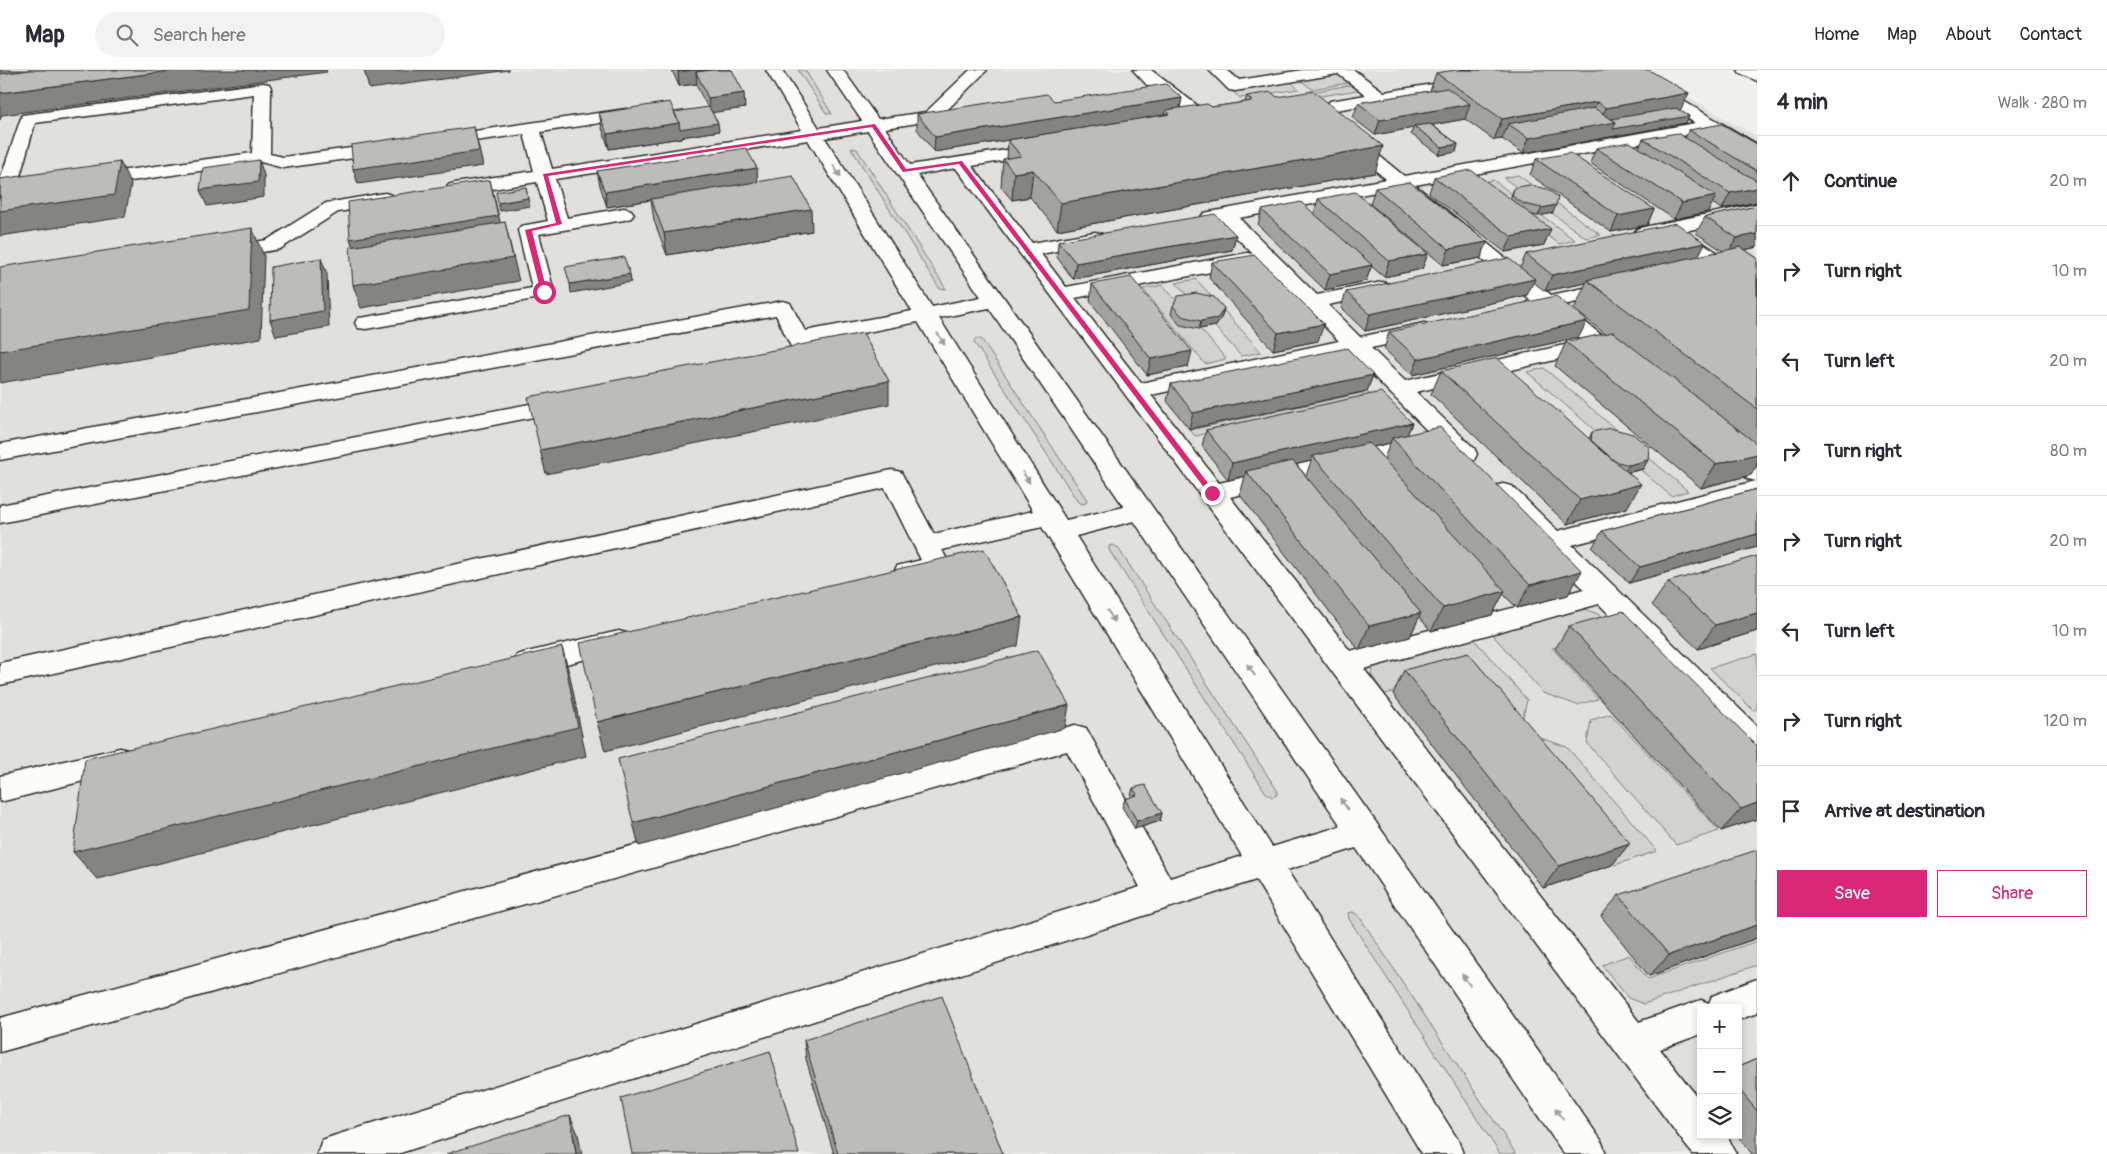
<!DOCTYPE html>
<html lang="en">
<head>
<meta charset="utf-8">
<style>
	:root { --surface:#fff; --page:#f2f2f3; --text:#2b2b33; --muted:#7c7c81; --line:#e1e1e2; --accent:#db2777 }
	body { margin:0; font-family:Pangolin,sans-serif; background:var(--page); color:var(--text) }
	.controls { position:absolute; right:15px; bottom:15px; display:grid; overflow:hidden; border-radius:0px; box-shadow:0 2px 8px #0003 }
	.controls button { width:45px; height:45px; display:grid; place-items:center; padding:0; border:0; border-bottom:1px solid var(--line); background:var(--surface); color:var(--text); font:25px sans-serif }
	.stop { position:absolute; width:15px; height:15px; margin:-11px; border:4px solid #db2777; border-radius:50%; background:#fff }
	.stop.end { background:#db2777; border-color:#fff; box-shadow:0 1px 5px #0008 }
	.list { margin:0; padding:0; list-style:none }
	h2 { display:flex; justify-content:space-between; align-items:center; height:65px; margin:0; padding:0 20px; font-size:21px }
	h2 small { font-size:16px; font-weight:400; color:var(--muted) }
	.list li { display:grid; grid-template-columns:32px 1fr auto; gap:15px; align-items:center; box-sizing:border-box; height:90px; padding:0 20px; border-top:1px solid var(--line) }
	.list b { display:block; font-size:19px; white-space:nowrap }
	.list em { font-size:16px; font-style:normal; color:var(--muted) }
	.actions { display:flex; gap:10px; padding:15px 20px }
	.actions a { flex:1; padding:11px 0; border:1px solid var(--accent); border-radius:0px; text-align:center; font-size:18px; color:var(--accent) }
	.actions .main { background:var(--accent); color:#fff }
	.icon { flex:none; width:28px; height:28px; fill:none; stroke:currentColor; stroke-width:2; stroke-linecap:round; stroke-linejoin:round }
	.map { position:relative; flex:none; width:1757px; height:1084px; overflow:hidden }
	header { display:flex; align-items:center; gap:30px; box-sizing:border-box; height:70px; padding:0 25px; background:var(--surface); border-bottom:1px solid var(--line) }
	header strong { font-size:24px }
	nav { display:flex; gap:28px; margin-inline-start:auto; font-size:18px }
	.search { width:350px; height:45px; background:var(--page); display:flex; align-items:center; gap:12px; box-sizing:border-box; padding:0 18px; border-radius:28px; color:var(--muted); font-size:19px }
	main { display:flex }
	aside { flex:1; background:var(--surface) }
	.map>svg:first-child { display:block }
</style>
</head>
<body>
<header>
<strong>Map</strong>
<div class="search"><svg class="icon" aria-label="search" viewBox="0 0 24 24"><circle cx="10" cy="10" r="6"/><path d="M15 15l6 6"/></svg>Search here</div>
<nav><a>Home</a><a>Map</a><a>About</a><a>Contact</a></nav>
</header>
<main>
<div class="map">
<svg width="1757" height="1084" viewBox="0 0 1757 1084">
	<rect width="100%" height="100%" fill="#f0efeb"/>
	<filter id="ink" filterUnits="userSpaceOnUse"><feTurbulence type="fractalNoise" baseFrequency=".02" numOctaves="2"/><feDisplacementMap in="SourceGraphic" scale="10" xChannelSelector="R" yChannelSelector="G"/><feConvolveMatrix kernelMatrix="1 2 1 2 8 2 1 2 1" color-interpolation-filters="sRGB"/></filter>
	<g filter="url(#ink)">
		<path fill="#e1e0dc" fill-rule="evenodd" d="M0 0H1642L1757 67V1084H0ZM1701 938H1738V1065H1701Z"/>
		<path fill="#d3d2cf" stroke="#7f7e7d" d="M798 0H805L832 44 826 43Z
			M1207 0H1212L1234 19 1289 11 1299 19 1240 28Z
			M1340 2 1354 12 1312 19 1299 9Z
			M1356 14 1363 19 1322 26 1315 21Z
			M851 78 857 79 946 219 939 218Z
			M1518 105 1601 165 1586 168 1504 108Z
			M1493 110 1575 170 1559 174 1478 113Z
			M1196 209 1261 282 1241 286 1176 213Z
			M1163 215 1226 289 1205 294 1143 219Z
			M978 268 982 270 1087 430 1086 433 1082 434 1078 432 974 272 975 269Z
			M1544 298 1688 421 1671 426 1527 302Z
			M1367 322 1373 327 1195 366 1190 360Z
			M1114 475 1118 478 1277 720V725L1272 727 1266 723 1109 480V476Z
			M1584 539 1598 544 1615 561 1552 578 1598 629 1577 635 1543 623 1491 563Z
			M1473 568 1527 630 1522 651 1456 604 1385 624 1371 605 1374 595Z
			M1757 584V639L1753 640 1710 598Z
			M1611 644 1719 761 1676 775 1587 673 1591 650Z
			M1535 666 1567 677 1657 781 1615 795 1513 673Z
			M1353 842 1359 846 1516 1084H1500L1349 849 1348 843Z
			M1757 871V895L1644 934 1628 928 1602 895 1629 885 1648 909Z"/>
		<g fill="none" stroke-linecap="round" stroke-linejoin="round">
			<g stroke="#2b2b2b" stroke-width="3">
				<path id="lane" d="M766 0H782L819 58 862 51 827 0H843L878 49 926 42 970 0H987L937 50 885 58 910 95 1044 74 1050 75 1053 79 1050 83 972 96 1032 173 1095 162 1102 164 1105 168 1102 172 1041 184 1066 217 1247 183 1253 184 1220 151 1211 153 1204 151 1201 147 1204 143 1386 109 1343 74 1340 70 1343 66 1349 65 1355 66 1404 106 1695 53 1612 3 1610 0H1630L1757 74V87L1751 86 1708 61 1415 115 1551 225 1617 211 1624 213 1627 217 1624 221 1564 235 1626 285 1629 290 1626 295C1612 298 1605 290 1594 281L1416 322 1474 378 1477 384 1474 390 1465 392 1456 390 1350 282 1151 325 1219 413 1422 366 1430 369 1434 374 1430 379 1230 427 1350 581 1584 519 1494 428 1490 422 1494 416 1503 414 1512 416 1558 461 1756 411 1748 409 1716 382 1713 377 1716 372C1734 367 1744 380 1757 390V427L1572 475 1757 656V687L1746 684 1599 534 1364 599 1639 952 1701 930 1709 933 1712 926 1757 909V943L1738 950V938H1701V964L1660 979 1701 1032V1065H1727L1736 1084H1693L1687 1077 956 98 917 105 1601 1070 1606 1084H1564L1356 778 1287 800 1458 1070 1463 1084H1422L1256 810 397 1084H317L322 1070 336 1065 1140 817 1067 681 0 982V948L1075 655 1086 658 1170 808 1242 786 1042 457 942 480 950 495 946 502 906 512 897 510 893 503 897 496 921 490 885 418 0 615V593L892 400 901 402 934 464 1033 441 918 252 811 273 818 287 815 292 783 298 775 296 772 291 775 286 794 283 776 245 0 390V374L783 231 790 233 805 261 912 241 808 70 555 109 567 148 624 138 631 140 634 144 631 148 624 150 539 164 554 222 551 226 366 259 358 258 355 253 358 248 366 247 532 218 518 160 521 156 548 151 537 112 455 125 448 123 446 119 448 115 455 113 534 101 524 64 439 76 433 75 430 71 433 67 626 39 632 40 635 44 632 48 626 49 541 62 552 99 802 60ZM868 61 981 227 932 237 825 68ZM1397 118 1531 230 1528 231 1524 235 1528 239 1535 241 1543 240 1582 271 1405 311 1371 278 1432 265 1435 260 1432 255 1424 253 1360 267 1328 235 1389 222 1392 218 1389 214 1382 212 1317 225 1239 148ZM1256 187 1339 271 1141 313 1075 228 1247 195 1254 193 1257 189ZM989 238 1124 437 1066 450 939 248ZM1134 451 1341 756 1272 777 1076 466Z
					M1133 0H1151L1219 52 1216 56 1210 57 1204 56 1146 14Z
					M1209 0H1227L1239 10 1303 0H1354L1384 22 1464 9 1459 3 1461 0H1490L1488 3 1481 5 1487 11 1485 15 1336 40 1330 39 1327 35 1330 31 1366 25 1338 4 1235 21 1229 20Z
					M263 13 269 14 271 18 270 84 283 87 389 73 395 74 398 78 395 82 389 83 283 98 261 92 90 117 83 115 81 111 83 107 90 105 252 83 254 24 35 53 17 117 26 115 33 117 35 121 33 125C23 127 10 131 0 128V110L22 45Z
					M385 123 392 125 394 129 392 133 338 142 280 179 223 189 216 187 213 183 216 179 223 177 267 170 326 133Z
					M1757 134V146L1685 161 1757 209V224L1750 222 1665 165 1644 169 1637 167 1634 163 1637 159 1644 157Z
					M566 327 574 329 578 334 574 339 0 453V435Z
					M619 561 629 564 633 571 629 578 527 604 517 601 513 593 517 585 527 582Z
					M120 678 131 681 135 690 131 699 0 732V706Z"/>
			</g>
			<g stroke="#2b2b2b" stroke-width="3">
				<path id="secondary" d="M1738 0H1757V11L1740 3Z"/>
			</g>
			<use href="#lane" fill="#fdfcf7" fill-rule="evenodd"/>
			<use href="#secondary" fill="#fdfcf7" fill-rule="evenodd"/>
		</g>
		<path fill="#a3a29e" stroke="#2b2b2b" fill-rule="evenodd" d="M672 0H732L745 38 712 42 719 61 681 67V68L609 79 602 58 599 43 674 42 708 38 697 17V14L679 16Z
			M1436 3 1680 41 1689 46 1686 53 1523 83 1502 69 1494 70 1465 49 1432 55 1458 74 1456 82 1439 85 1411 64 1413 58 1375 65 1353 48 1358 33 1430 21Z
			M1247 26 1375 103 1057 160 1030 127 1012 130 1001 117 1003 89H1007L1008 70 1165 45 934 82 917 59V44L1054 31 1182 28 1180 38 1212 37 1245 32Z
			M1689 60 1757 74V132L1722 139 1712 133 1708 142 1674 149 1590 93 1596 78H1639L1643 69 1685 68Z
			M1536 89 1654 139 1647 155 1611 162 1530 105Z
			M597 101 758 112 812 161 667 185 654 151 651 130 607 137 600 116Z
			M1434 107 1510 129 1514 118 1553 143 1538 146 1532 145 1544 175 1505 182 1429 123Z
			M1375 118 1487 172 1481 188 1443 195 1370 134Z
			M1318 129 1428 184 1422 199 1384 207 1371 196 1366 211 1325 220 1258 155 1262 140 1314 143Z
			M1757 136V177L1745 180 1757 188V395L1751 405 1701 418 1555 296 1566 272 1605 264 1574 239 1586 213 1545 221 1533 212 1527 225 1365 261 1341 238 1346 222 1520 198 1526 184 1705 173 1698 186 1723 181 1696 163 1705 147Z
			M1236 165 1232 180 1073 209 1057 187 1058 171Z
			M1212 192 1318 271 1273 280 1209 208Z
			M1092 214 1188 297 1147 305 1090 231Z
			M1173 236 1224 238 1222 246 1216 256 1199 259 1180 255 1171 244Z
			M1389 262 1579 267 1412 305 1384 279Z
			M1441 301 1589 369 1592 362 1643 399 1627 403V438L1567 454 1431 324Z
			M1373 305 1367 321 1189 359 1167 331 1171 314Z
			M1412 353 1407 365 1568 525 1517 538 1503 524 1492 545 1431 561 1419 547 1410 567 1359 580 1240 425 1245 406 1228 410 1202 376 1206 360ZM1390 373 1384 389 1373 377ZM1311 391 1306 406 1296 394Z
			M1757 419V477L1629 513 1592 478 1602 461Z
			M1668 512 1757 561 1698 579 1652 535Z
			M1569 556 1757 676V749L1721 761 1555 579Z
			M1404 600 1630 773 1612 795 1543 818 1393 624Z
			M1133 718 1162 743 1160 751 1135 759 1122 737 1125 729 1131 727V726Z
			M1619 825 1757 868 1649 906 1601 846Z
			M804 970 1003 1084H834L806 989Z
			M1757 989V1084H1752L1737 1065H1738V997Z"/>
		<path fill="#848481" stroke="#2b2b2b" d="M0 0H155L0 20Z
			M178 0H326L327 2 2 45 0 50V23Z
			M364 0H509L369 19Z
			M691 0H731L696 2 697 14 679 16 678 2Z
			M744 23 745 38 710 43 708 28Z
			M1689 23 1679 44 1689 46 1686 53 1523 83 1529 68 1600 51 1606 38Z
			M1182 28 1179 42 1166 40 1165 45 934 82 935 67Z
			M1597 32 1588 53 1508 54 1502 69 1494 70 1502 49Z
			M1470 34 1465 49 1416 58 1414 56 1413 58 1375 65 1380 50Z
			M679 53H718L719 61 681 67V68L609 79 607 64Z
			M474 57 483 96 358 114 353 99Z
			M1458 74 1456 82 1439 85 1442 77Z
			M1383 76 1375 103 1057 160 1061 133Z
			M259 90 264 105V127L207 136 200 120Z
			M120 92 131 114 125 147 0 166V141Z
			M757 98 758 113 607 137 605 122Z
			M1033 100 1030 127 1012 130 1014 103Z
			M490 110 504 168 358 192 350 169Z
			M1757 118V132L1722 139 1730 123Z
			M1716 126 1708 142 1674 149 1682 133Z
			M528 128 530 136 500 141 498 133Z
			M1556 135 1553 143 1538 146 1542 138Z
			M811 139 812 161 667 185 664 163Z
			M1654 139 1647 155 1611 162 1618 146Z
			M505 152 519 211 361 238 353 215Z
			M252 158 264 186 261 268 0 313V281Z
			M1551 159 1544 175 1505 182 1512 167Z
			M1757 164V177L1728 184 1737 168Z
			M1236 165 1232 180 1073 209 1076 193Z
			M1487 172 1481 188 1443 195 1449 179Z
			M1705 173 1697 189 1587 210 1586 213 1545 221 1552 205Z
			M1428 184 1422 199 1384 207 1389 191Z
			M321 188 327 204 329 257 276 266 270 250Z
			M1372 195 1366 211 1325 220 1330 204Z
			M630 204 631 212 571 223 570 214Z
			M1535 209 1527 225 1365 261 1370 244Z
			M1224 238 1222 246 1216 256 1199 259 1201 251Z
			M1587 251 1579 267 1412 305 1418 289Z
			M1324 254 1318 271 1273 280 1278 263Z
			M1192 281 1188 297 1147 305 1151 289Z
			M1373 305 1367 321 1189 359 1193 343Z
			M889 311V334L546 404 540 380Z
			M1412 353 1405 370 1392 368 1390 373 1316 390 1313 386 1311 391 1249 405 1246 401 1245 406 1228 410 1232 393Z
			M1757 384V395L1751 405 1701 418 1716 394Z
			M1648 390 1643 399 1624 403 1629 395Z
			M1641 414 1627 438 1567 454 1580 430Z
			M1757 464V477L1629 513 1640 497Z
			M1582 501 1568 525 1517 538 1530 515Z
			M1505 521 1492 545 1431 561 1443 538Z
			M1421 543 1410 567 1359 580 1369 556Z
			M1757 543V561L1698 579 1715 555Z
			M1022 547 1018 576 605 681 597 652Z
			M562 577 570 606 586 686 97 809 73 782Z
			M1069 635 1065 658 639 776 633 753Z
			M1757 733V749L1721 761 1741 739Z
			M1162 743 1160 751 1135 759 1137 751Z
			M1630 773 1612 795 1543 818 1559 796Z
			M1757 855V868L1649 906 1669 885Z
			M570 1045 578 1064 582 1084H576Z"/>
		<path fill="#bdbcb8" stroke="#2b2b2b" d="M30 0H178L0 23V4Z
			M677 0H691L678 2Z
			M712 0H732L744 23 708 28 696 2Z
			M1455 0H1649L1689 23 1606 38 1597 32 1502 49 1436 3Z
			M1166 14 1182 28 935 67 917 44 1047 24 1054 31Z
			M1447 18 1470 34 1380 50 1358 33Z
			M1313 21 1383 76 1061 133 1033 100 1014 103 1003 89 1021 86 1008 70 1170 44 1166 40 1207 34 1212 37 1252 31 1247 26 1271 22 1277 27Z
			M670 32 679 53 607 64 599 43Z
			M709 37 718 53 680 59 679 53 674 42Z
			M1594 38 1616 52 1529 68 1508 54Z
			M1676 38 1689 46 1613 59 1616 52 1611 49Z
			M1430 54 1458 74 1442 77 1414 56Z
			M1722 54 1757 74V101L1689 60Z
			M474 57 479 81 353 99 351 75Z
			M1677 63 1757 111V118L1730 123 1643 69Z
			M1630 72 1716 126 1682 133 1596 78Z
			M746 78 757 98 605 122 597 101Z
			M1570 83 1654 139 1618 146 1536 89Z
			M259 90 258 112 200 120 203 98Z
			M120 92 114 125 0 141V109Z
			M1471 100 1551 159 1512 167 1434 107Z
			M793 106 811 139 664 163 651 129Z
			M490 110 498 146 350 169 348 132Z
			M1410 112 1487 172 1449 179 1375 118Z
			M1529 115 1547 119 1558 127 1556 135 1542 138 1524 134 1512 126 1514 118Z
			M526 117 528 128 498 133 496 122Z
			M1355 122 1428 184 1389 191 1318 129Z
			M1301 132 1372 195 1330 204 1262 140Z
			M1757 136V164L1737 168 1705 147Z
			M1215 144 1236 165 1076 193 1058 171Z
			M505 152 513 188 353 215 350 177Z
			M1676 153 1705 173 1552 205 1526 184Z
			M252 158 249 240 0 281V197Z
			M1741 177 1757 188V339L1587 210Z
			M1255 185 1324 254 1278 263 1212 192Z
			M624 187 630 204 570 214 565 197Z
			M321 188 323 241 270 250 271 197Z
			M1508 188 1535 209 1370 244 1346 222Z
			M1131 207 1192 281 1151 289 1092 214Z
			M1196 223 1214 227 1224 238 1218 248 1201 251 1182 246 1173 236 1178 226Z
			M1556 226 1587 251 1418 289 1389 262Z
			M1613 262 1757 374V384L1716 394 1566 272Z
			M863 263 889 311 540 380 528 327Z
			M1347 278 1373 305 1193 343 1171 314Z
			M1497 288 1641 414 1580 430 1441 301Z
			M1381 322 1412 353 1232 393 1206 360Z
			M1440 357 1582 501 1530 515 1392 368Z
			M1610 358 1633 364 1649 377 1648 390 1629 395 1614 391 1591 371 1592 362Z
			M1369 373 1505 521 1443 538 1313 386Z
			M1293 391 1421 543 1369 556 1246 401Z
			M1757 419V464L1640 497 1602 461Z
			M984 479 1022 547 597 652 580 573Z
			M1757 486V543L1715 555 1668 512Z
			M1623 541 1757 676V733L1741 739 1569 556Z
			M562 577 578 657 73 782 85 689Z
			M1038 580 1069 635 633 753 618 689Z
			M1468 583 1630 773 1559 796 1404 600Z
			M1145 715 1162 743 1137 751 1125 729 1137 725 1133 718Z
			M1757 780V855L1669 885 1619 825Z
			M942 926 1003 1084H838L804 970Z
			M770 981 799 1084H632L621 1028Z
			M1757 989V1041L1738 1018V997Z
			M570 1045 576 1084H446Z"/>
		<defs><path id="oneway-solid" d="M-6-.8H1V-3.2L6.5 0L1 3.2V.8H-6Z" transform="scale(1.25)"/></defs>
		<g fill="#9e9e9b">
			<use href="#oneway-solid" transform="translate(837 101) rotate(58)"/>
			<use href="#oneway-solid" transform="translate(941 269) rotate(58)"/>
			<use href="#oneway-solid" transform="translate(1026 407) rotate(58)"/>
			<use href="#oneway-solid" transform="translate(1111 546) rotate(58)"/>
			<use href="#oneway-solid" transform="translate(1251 600) rotate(-125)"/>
			<use href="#oneway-solid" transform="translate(1344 734) rotate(-125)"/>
			<use href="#oneway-solid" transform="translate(1466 910) rotate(-125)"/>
			<use href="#oneway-solid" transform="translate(1559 1044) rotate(-125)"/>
		</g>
	</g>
	<path fill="#db2777" d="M875 54 906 99 962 91 1214 421V424H1209L959 94 903 102 872 57 548 106 562 154 532 161 547 222 544 224 541 222 525 160 556 153 543 104Z"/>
</svg>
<div class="controls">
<button>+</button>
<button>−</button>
<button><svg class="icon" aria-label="layers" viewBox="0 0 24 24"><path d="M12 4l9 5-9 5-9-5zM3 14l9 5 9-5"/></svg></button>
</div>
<div class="stop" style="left:544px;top:222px"></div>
<div class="stop end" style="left:1212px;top:423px"></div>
</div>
<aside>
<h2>4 min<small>Walk · 280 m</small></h2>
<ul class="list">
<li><svg class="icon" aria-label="ahead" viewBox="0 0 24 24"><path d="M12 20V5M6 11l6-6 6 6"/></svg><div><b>Continue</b></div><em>20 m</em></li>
<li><svg class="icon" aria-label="right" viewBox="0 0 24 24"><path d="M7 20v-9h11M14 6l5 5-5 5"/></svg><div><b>Turn right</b></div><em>10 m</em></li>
<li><svg class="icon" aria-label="left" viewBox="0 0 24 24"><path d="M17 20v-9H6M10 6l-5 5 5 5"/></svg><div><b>Turn left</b></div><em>20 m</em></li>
<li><svg class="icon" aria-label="right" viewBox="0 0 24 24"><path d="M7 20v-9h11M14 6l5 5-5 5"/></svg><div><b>Turn right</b></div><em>80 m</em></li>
<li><svg class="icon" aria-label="right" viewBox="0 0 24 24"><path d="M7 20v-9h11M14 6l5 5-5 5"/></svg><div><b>Turn right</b></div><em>20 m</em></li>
<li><svg class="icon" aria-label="left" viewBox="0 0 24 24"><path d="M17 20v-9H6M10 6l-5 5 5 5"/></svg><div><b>Turn left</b></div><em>10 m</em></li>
<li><svg class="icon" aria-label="right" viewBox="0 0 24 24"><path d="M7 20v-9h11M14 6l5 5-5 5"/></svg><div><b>Turn right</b></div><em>120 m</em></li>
<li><svg class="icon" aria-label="arrive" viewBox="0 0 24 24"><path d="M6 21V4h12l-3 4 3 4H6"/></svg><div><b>Arrive at destination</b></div></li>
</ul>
<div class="actions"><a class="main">Save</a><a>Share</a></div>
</aside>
</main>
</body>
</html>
